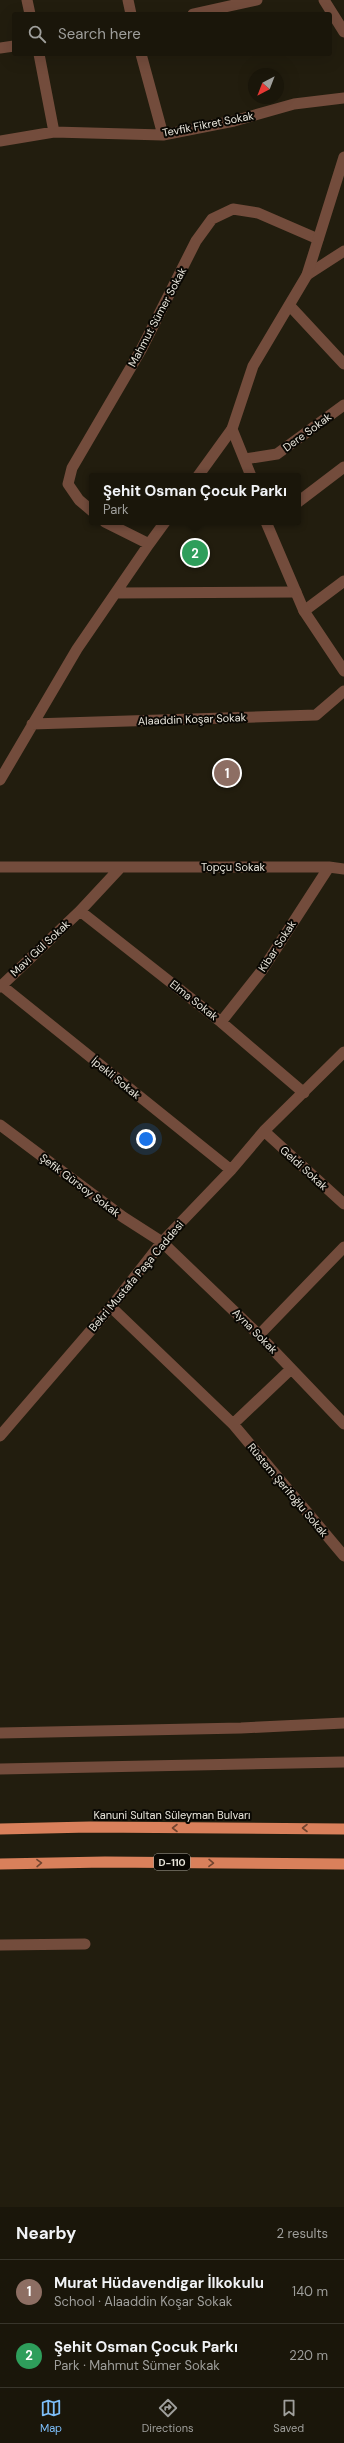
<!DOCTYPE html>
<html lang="en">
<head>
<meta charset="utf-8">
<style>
	:root { --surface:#1a160a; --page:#231f13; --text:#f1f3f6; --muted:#9f9f9c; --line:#38352b; --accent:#7dbef9 }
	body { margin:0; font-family:"DM Sans",sans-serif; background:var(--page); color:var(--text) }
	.compass { position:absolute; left:248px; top:68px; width:36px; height:36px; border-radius:50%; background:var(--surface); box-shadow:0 4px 16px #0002; rotate:222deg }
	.you { position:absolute; left:146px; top:1139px; width:14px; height:14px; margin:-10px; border:3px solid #fff; border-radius:50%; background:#1a73e8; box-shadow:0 0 0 6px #1a73e833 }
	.badge { display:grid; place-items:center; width:26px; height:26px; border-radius:50%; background:var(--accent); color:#fff; font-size:13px; font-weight:700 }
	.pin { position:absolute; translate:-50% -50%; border:2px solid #fff; box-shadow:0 1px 4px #0006 }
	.popup { position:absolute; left:89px; top:473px; width:212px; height:52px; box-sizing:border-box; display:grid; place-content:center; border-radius:4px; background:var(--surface); filter:drop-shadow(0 1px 3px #0005); font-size:13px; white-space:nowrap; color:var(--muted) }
	.popup b { font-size:15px; color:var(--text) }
	.popup::after { content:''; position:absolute; left:50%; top:100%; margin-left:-8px; border:8px solid transparent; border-top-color:var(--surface) }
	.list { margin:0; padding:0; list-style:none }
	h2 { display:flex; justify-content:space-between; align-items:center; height:52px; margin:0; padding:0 16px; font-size:17px }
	h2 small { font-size:13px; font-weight:400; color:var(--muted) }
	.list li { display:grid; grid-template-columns:26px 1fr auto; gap:12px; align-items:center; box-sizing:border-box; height:64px; padding:0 16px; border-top:1px solid var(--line) }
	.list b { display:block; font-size:15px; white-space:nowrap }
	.list p { margin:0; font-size:13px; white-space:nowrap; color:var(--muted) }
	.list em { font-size:13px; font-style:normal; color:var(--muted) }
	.icon { flex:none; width:22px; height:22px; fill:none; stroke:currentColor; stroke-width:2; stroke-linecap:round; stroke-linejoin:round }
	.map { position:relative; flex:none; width:344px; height:2207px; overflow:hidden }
	.search { position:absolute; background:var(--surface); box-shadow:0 4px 16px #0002; left:12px; right:12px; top:12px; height:44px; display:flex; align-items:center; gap:10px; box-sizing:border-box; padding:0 14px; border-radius:4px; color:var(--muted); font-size:15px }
	.sheet { height:180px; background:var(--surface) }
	nav { display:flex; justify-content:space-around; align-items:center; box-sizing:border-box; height:56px; border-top:1px solid var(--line); background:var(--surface); font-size:11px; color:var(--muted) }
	nav a { display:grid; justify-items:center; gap:2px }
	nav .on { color:var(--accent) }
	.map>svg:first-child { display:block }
</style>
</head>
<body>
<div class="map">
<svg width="344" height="2207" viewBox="0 0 344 2207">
	<rect width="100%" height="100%" fill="#221d0e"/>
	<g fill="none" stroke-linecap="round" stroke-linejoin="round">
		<path stroke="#734c3c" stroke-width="11" d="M27 0 30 14
			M128 0 131 14
			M193 14 257 0
			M0 48 14 46
			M39 54 54 132
			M141 54 163 135
			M0 141 54 132 163 135 234 121 294 104 344 98
			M307 275 344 251
			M290 306 344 364
			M245 459 277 454 344 405
			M198 476 232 429
			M298 502 344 467
			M92 511 79 500 68 484 72 468 141 350 196 241 212 219 233 209 258 213 318 239
			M105 522 149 544 165 522
			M116 593 296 592
			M304 611 344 581
			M32 724 316 715 344 691
			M0 780 77 649 149 544
			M0 867H329L344 869
			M80 911 221 1022 304 1093
			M1 985 231 1170
			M0 987 80 911 121 867
			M221 1022 263 969 329 867
			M0 1125 123 1217 162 1242 259 1335 344 1424
			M264 1131 344 1204
			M111 1307 233 1424 344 1556
			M259 1335 344 1247
			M233 1424 291 1369
			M0 1436 111 1307 162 1242 231 1170 264 1131 344 1052
			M0 1733 241 1728 344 1723
			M0 1769 344 1762
			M0 1945 85 1944"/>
		<path stroke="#734c3c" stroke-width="11" d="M324 0 344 32
			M251 476 232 429 253 366 307 275 344 157
			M266 522 304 611 344 671"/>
		<path stroke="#d9805b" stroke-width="11" d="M0 1829 90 1827 344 1829
			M0 1864 105 1862 344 1864"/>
	</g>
	<defs><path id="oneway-chevron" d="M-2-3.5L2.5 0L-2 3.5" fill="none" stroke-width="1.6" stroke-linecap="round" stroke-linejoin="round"/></defs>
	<g stroke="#72442f">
		<use href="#oneway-chevron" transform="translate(175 1828) rotate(-180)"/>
		<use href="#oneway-chevron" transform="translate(305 1828) rotate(-180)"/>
		<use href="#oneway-chevron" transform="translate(39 1863) rotate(-1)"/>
		<use href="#oneway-chevron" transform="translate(211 1863) rotate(1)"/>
	</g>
	<g text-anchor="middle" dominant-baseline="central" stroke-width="4" stroke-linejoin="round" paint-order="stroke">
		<rect fill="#0a0803" stroke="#a5a39a" stroke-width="1" x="154" y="1854" width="36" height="16" rx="3"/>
		<g font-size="10" font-weight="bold" fill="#e8e5db">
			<text x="172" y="1862">D-110</text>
		</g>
		<g font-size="11" fill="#e8e5db" stroke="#0a0803">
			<text transform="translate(208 124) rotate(-11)">Tevfik Fikret Sokak</text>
			<text transform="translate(157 317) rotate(-62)">Mahmut Sümer Sokak</text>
			<text transform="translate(307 432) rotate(-36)">Dere Sokak</text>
			<text transform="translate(192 719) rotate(-2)">Alaaddin Koşar Sokak</text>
			<text x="233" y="867">Topçu Sokak</text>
			<text transform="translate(277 946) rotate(-57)">Kibar Sokak</text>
			<text transform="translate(40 948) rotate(-43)">Mavi Gül Sokak</text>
			<text transform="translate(194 1000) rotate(38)">Elma Sokak</text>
			<text transform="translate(116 1078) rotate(39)">İpekli Sokak</text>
			<text transform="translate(304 1168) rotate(42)">Geldi Sokak</text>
			<text transform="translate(80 1185) rotate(37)">Şefik Gürsoy Sokak</text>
			<text transform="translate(136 1276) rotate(-50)">Bekri Mustafa Paşa Caddesi</text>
			<text transform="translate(255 1331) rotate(45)">Ayna Sokak</text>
			<text transform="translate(288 1490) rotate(50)">Rüstem Şerifoğlu Sokak</text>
			<text x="172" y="1815">Kanuni Sultan Süleyman Bulvarı</text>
		</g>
	</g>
</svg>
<svg class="compass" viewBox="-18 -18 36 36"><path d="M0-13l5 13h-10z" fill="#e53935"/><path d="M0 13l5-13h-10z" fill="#9f9f9c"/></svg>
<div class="you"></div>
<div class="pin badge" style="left:227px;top:773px;background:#8d6e63">1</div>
<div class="pin badge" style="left:195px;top:553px;background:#2e9e5b">2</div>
<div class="popup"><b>Şehit Osman Çocuk Parkı</b>Park</div>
<div class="search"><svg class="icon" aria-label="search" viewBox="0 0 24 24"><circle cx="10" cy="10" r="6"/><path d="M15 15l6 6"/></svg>Search here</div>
</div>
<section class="sheet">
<h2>Nearby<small>2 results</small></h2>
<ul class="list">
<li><span class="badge" style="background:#8d6e63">1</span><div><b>Murat Hüdavendigar İlkokulu</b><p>School · Alaaddin Koşar Sokak</p></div><em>140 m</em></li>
<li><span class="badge" style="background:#2e9e5b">2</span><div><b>Şehit Osman Çocuk Parkı</b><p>Park · Mahmut Sümer Sokak</p></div><em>220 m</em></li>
</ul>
</section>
<nav>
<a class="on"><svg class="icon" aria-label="map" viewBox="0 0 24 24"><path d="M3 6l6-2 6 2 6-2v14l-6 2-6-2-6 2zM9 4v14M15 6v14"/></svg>Map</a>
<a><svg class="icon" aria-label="directions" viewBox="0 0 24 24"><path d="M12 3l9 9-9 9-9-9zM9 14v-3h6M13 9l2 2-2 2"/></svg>Directions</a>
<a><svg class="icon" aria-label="saved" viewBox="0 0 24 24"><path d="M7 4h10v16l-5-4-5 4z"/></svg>Saved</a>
</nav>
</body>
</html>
